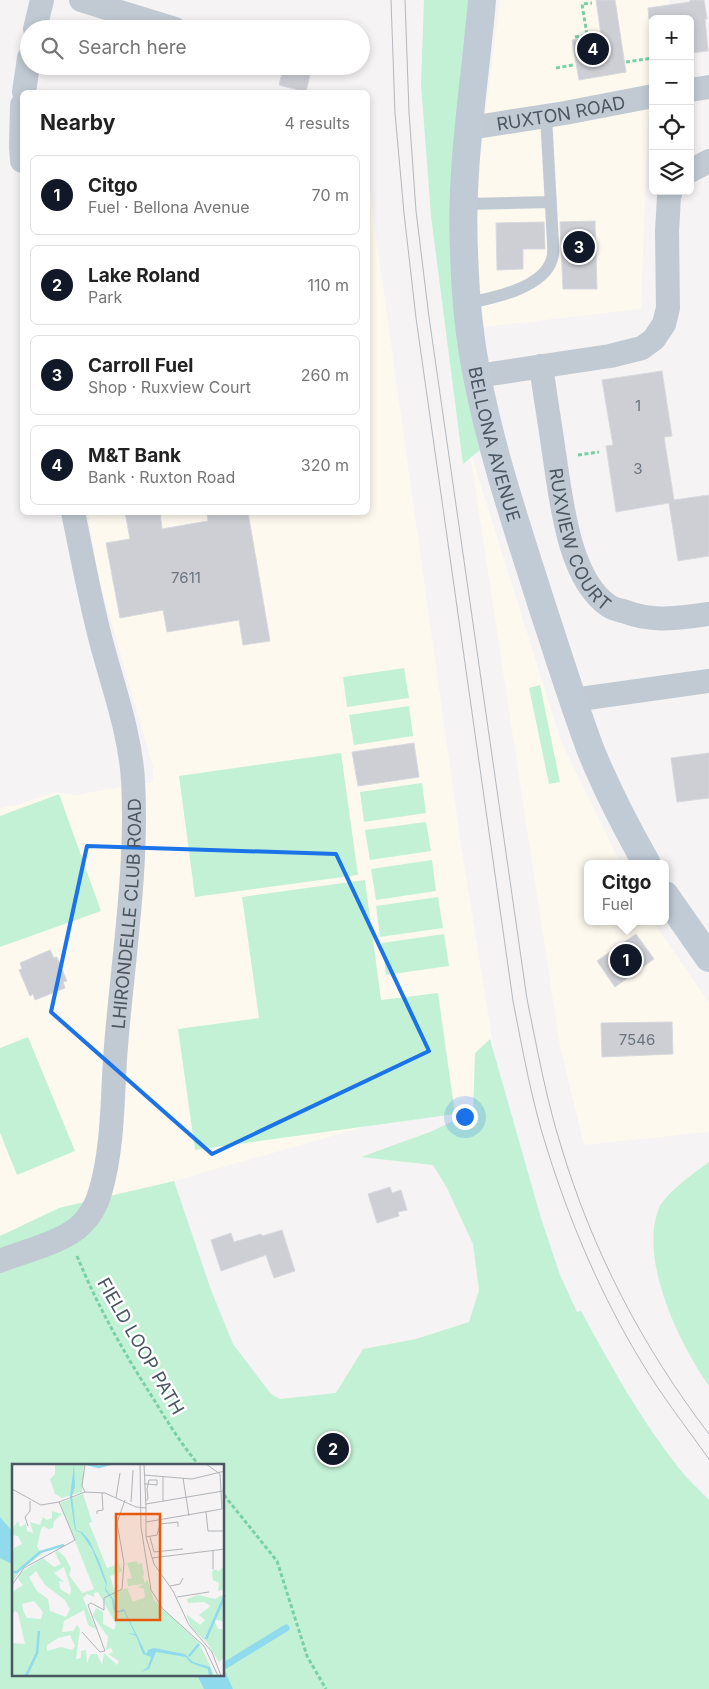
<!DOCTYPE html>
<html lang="en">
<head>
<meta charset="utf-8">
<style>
	:root { --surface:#fff; --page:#f2f2f2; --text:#222; --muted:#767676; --line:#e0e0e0; --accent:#111827 }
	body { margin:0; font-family:Inter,sans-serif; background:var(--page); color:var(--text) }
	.controls { position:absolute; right:15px; top:15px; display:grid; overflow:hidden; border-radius:8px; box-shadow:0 2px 8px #0003 }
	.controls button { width:45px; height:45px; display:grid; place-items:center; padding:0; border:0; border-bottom:1px solid var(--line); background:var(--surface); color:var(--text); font:25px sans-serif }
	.you { position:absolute; left:464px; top:1116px; width:18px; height:18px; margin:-12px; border:4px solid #fff; border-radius:50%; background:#1a73e8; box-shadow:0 0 0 8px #1a73e833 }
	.badge { display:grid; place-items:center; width:32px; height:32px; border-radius:50%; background:var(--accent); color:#fff; font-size:16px; font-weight:700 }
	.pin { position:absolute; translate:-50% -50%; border:2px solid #fff; box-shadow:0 1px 5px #0006 }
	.popup { position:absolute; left:584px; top:860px; width:85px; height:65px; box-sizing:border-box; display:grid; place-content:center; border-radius:8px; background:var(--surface); filter:drop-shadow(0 1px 4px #0005); font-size:16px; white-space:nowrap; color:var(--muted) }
	.popup b { font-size:19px; color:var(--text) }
	.popup::after { content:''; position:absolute; left:50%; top:100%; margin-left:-10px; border:10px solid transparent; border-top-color:var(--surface) }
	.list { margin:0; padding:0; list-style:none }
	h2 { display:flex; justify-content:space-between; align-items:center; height:65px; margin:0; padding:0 20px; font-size:21px }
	h2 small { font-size:16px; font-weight:400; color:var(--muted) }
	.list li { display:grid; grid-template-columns:32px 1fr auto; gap:15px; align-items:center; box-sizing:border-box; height:80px; margin:0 10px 10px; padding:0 10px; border:1px solid var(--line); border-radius:8px }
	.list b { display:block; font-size:19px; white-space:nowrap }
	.list p { margin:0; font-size:16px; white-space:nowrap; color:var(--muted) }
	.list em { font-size:16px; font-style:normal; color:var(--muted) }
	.icon { flex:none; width:28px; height:28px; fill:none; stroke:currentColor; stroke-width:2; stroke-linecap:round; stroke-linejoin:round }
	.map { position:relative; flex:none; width:709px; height:1689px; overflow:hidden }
	.search { position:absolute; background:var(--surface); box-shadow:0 2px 8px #0003; left:20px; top:20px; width:350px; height:55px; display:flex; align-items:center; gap:12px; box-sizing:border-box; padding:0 18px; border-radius:28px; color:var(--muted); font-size:19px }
	.panel { position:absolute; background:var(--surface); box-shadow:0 2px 8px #0003; left:20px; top:90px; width:350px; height:425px; border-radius:8px }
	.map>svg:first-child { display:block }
</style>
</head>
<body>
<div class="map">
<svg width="709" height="1689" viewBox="0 0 709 1689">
	<rect width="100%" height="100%" fill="#f5f3f3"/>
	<path fill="#fdf9ef" d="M500 0H669L672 19H653V116L648 117 641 309 484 327 476 254 479 165Z
		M368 178 460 838 500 1088 174 1181 59 1208 0 1236V808L17 805 55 792 74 795 153 782V767L98 576 88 513 368 512Z
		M469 447 561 741 621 864H587V921H653L709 1003V1132L584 1145 560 1047Z"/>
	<path fill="#c3f1d5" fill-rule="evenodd" d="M424 0H468L451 221 463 375 480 450 463 464 431 216 421 84Z
		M404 668 409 698 347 707 343 677Z
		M540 685 560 782 549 784 529 688Z
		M409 706 413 736 354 745 349 715Z
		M341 753 358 875 195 897 179 776Z
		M422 783 426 813 364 822 360 792Z
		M59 794 101 911 0 947V816Z
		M426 822 431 851 370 860 365 830Z
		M432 860 436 891 376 900 371 869Z
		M365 880 381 1000 438 993 455 1114 195 1150 178 1029 259 1018 242 897Z
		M438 897 443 928 380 937 376 906Z
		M444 934 449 966 386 975 382 943Z
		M28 1037 75 1151 17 1175 0 1133V1048Z
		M490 1039 540 1215 560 1275 577 1312 581 1311C610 1364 640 1419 678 1467 687 1479 699 1489 709 1500V1689H0V1236L59 1208 174 1181 211 1290 233 1344 271 1394 280 1399 336 1393 363 1349 416 1339 469 1322 479 1290 473 1244 447 1188 433 1165 361 1157 430 1132 473 1112 475 1053ZM14 1465H224V1675H14Z
		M709 1162V1386C680 1345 638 1259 659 1208 666 1193 695 1172 709 1162Z"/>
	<path fill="#90daee" d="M0 1517 14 1533V1565L0 1558Z
		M224 1669 233 1689H204L197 1675H224Z"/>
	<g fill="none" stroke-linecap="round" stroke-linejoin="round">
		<path stroke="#90daee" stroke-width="7" d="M224 1666 286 1628"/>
	</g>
	<path fill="#cdcfd5" stroke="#d7d9de" d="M596 0H615L626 72 579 80 572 40 601 35Z
		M690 0H704L707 19H705L708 51 690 53V19H649L648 8 690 2Z
		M284 66H312L306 92 279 85Z
		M595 221 597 289H563L560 222Z
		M544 222 545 249H523V269L497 270 496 223Z
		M662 371 672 436 664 437 674 500 709 495V556L678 561 669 503 616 512 606 446 613 445 602 380Z
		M125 512H160L162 529 208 521 207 512H248L270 641 243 645 239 620 167 632 163 610 120 618 106 543 130 539Z
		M414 743 419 777 358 786 352 752Z
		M709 753V798L677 802 671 758Z
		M636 934 654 959 615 987 597 961Z
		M50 950 54 958 57 957 67 981 63 982 65 988 35 1000 33 994 30 996 19 970 22 969 20 963Z
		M672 1022 673 1054 602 1057 601 1023Z
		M390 1187 392 1193 401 1190 407 1210 398 1212 399 1216 377 1223 368 1194Z
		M282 1230 295 1271 274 1278 266 1255 221 1271 211 1240 231 1233 234 1242 261 1234 262 1236Z"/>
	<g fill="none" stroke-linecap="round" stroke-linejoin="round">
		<path stroke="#7ad0a6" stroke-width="3" stroke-dasharray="4 2.5" stroke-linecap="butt" d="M575 37 587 35 582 4 592 3
			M626 62 653 58
			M556 68 573 65
			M578 455 599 452
			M77 1256C97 1305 123 1351 151 1395 166 1419 180 1443 199 1465
			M224 1495 277 1561 307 1656 326 1689"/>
		<path stroke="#c1cad2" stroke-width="12" d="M464 204 551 202
			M468 303C493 298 544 288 552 259 554 254 553 248 553 243L546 116"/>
		<g stroke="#c1cad2" stroke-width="24">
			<path d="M81 0 175 29"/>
			<path d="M35 29 42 0"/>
			<path d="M690 90 709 87"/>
			<path d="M24 92 29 58"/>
			<path d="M22 105 21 147 22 161"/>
			<path id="s1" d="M470 128 565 113 653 96"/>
			<path d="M690 171 709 161"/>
			<path id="s2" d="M541 366C545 395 550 424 554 453 561 497 568 579 609 606 613 609 619 610 623 611 655 623 677 618 709 614"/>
			<path d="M477 376 610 356 642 348 654 339 664 324 668 308 667 231 669 197 671 191"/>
			<path d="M573 700 709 681"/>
			<path id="s3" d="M0 1261C24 1251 63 1243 82 1224 91 1215 98 1201 101 1189 114 1143 112 1093 116 1046 123 959 138 867 133 780 130 732 113 687 101 641 90 599 82 555 73 512"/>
		</g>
		<g stroke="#c1cbd6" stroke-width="28">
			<path id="s4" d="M482 0C475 83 460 167 464 251 465 292 469 336 477 376 492 454 518 530 542 606 558 654 573 703 591 751 607 790 626 827 647 864"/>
			<path d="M665 895 709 958"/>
		</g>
		<path stroke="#b5b8bd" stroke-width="1" d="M391 0 395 113 404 213 416 318 513 1001C523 1052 532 1103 548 1152 571 1225 602 1297 642 1363 662 1396 686 1427 709 1459
			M405 0 409 112 416 211 429 317 527 999C537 1048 546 1098 561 1146 592 1250 643 1348 709 1434"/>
	</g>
	<path fill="none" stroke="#1a73e8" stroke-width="4" stroke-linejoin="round" d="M87 846 336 854 429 1051 212 1154 51 1012Z"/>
	<g text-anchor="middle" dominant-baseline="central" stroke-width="5" stroke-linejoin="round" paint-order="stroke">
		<g font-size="15" fill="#6b747e">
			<text x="638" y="405">1</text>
			<text x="638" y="468">3</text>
			<text x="186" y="577">7611</text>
			<text x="637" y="1039">7546</text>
		</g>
		<g font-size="18" fill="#4a5661" stroke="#fff">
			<text stroke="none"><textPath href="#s1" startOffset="92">RUXTON ROAD</textPath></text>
			<text stroke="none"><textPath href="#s4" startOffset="448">BELLONA AVENUE</textPath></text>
			<text stroke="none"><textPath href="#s2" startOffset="179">RUXVIEW COURT</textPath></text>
			<text stroke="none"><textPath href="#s3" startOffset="408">LHIRONDELLE CLUB ROAD</textPath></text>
			<text transform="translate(141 1346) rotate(60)">FIELD LOOP PATH</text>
		</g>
	</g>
	<g transform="translate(12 1464)">
		<rect width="212" height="212" fill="#f5f3f3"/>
		<path d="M43 0H72L70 28 50 34 43 30 38 15 43 10ZM71 30 80 58 77 59 95 104 107 100 110 107 98 112 103 128 115 124 121 138 133 133 132 125 126 123 132 120 116 122 115 115 120 114 115 99 125 97 127 105 126 100 130 99 132 111 128 113 131 112 133 120 135 115 142 136 187 179 203 212H0V179L13 180 6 149 3 147 0 151V128L11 121 6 115 8 109 31 94 42 103 49 100 43 89 45 86 53 93 59 105 57 111 70 129 82 125 48 39ZM52 103 59 125 58 131 48 125 47 117 52 118 42 109ZM24 107 33 121 53 136 58 145 54 153 38 147 36 135 25 127 17 113ZM86 128 104 160 102 166 91 160V148L84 144 81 152 96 173 94 186 99 184 101 188 96 190 107 197 105 201 92 189 90 201 85 190H79L75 199 74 186 69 187V194L64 195 68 165 65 161 61 167 50 168 52 157 72 146 76 161 84 165 71 134 75 130 82 133V129ZM22 137 31 148 29 155 15 154 11 146 10 140ZM58 171 63 182 60 186 49 183 35 187V181L46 174ZM40 47 50 50 42 57 41 64 36 65 32 62 29 65 25 83 30 90 8 106 0 120V93L2 84 10 80 6 72 0 71V65L6 57 8 63 14 60 15 67 21 69 18 58 28 61 31 53 35 56 40 54ZM212 102 213 125 206 127 207 119 201 116 200 110 201 105 207 107ZM212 130V158L202 155 206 165H212V193L207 198 195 179 179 163 174 150 188 161 193 156 187 151 199 142 192 138 176 139 175 135 186 131 203 135Z" fill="#c3f1d5" fill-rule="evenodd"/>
		<path d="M62 0 63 23 60 32 64 66 70 68 77 76 87 97 95 119 94 125 102 136 103 144 106 147 112 145 134 190 136 186 142 184 173 190 181 198 198 203 201 212H197L196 205 179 199 174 193 144 188 137 205 129 208 136 203 139 193 131 190 124 172 116 169 123 170 112 147 105 149 101 145 100 135 93 126 94 120 80 85 69 69 63 66 58 33Z" fill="#90daee"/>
		<path fill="none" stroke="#90daee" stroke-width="2.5" d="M75 0 87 3 98 0M0 108H5L28 88 52 81M194 175 213 131M177 192 187 180M14 212 25 189 27 167"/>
		<path fill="none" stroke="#b1b4b9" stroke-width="1" d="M73 0 70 22 73 28 93 29 124 43 134 44 132 0M128 0 129 63 139 126 151 145 192 182 206 212M194 0 208 10 210 45M132 11 180 15 213 7M151 12V37M171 14 177 52M132 20H136L145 21V16H137L136 20V21L135 25 136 35 133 37M0 25 29 41 47 38 73 28M104 34 108 9M119 38 121 6M134 40 211 27M134 44V73L142 100 161 127 177 161 200 188 209 212M194 48 196 67H213M85 50V47L91 46 90 28M134 58 210 45M16 62 13 53 18 47V37M134 73 145 71 148 60 166 58V63M138 73 142 88 171 85M140 94 213 85M201 105V86M0 121 12 104 63 76 47 38M158 122 168 120 171 114M165 133 197 128M70 168 88 188 93 187 76 141 79 139 92 146V134L110 125 112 99 105 59 113 36"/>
		<path fill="#e8590c" fill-opacity="0.15" stroke="#e8590c" stroke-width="2.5" d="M104 50H148V156H104Z"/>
		<rect width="212" height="212" fill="none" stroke="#4a5661" stroke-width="2.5"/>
	</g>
</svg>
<div class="controls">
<button>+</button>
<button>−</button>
<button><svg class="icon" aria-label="locate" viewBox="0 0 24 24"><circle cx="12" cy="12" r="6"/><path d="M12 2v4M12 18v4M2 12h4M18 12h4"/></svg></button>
<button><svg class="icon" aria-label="layers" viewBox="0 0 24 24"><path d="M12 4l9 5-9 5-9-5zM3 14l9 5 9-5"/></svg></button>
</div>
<div class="you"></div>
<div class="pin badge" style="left:626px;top:960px">1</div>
<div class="popup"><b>Citgo</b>Fuel</div>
<div class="pin badge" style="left:333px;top:1449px">2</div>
<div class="pin badge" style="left:579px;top:247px">3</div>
<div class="pin badge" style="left:593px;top:49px">4</div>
<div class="search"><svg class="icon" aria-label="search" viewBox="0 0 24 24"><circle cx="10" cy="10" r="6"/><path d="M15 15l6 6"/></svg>Search here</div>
<section class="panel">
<h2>Nearby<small>4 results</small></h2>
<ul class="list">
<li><span class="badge">1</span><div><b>Citgo</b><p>Fuel · Bellona Avenue</p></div><em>70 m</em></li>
<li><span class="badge">2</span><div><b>Lake Roland</b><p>Park</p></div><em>110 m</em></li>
<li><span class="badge">3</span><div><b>Carroll Fuel</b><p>Shop · Ruxview Court</p></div><em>260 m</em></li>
<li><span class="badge">4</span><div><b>M&amp;T Bank</b><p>Bank · Ruxton Road</p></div><em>320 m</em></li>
</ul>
</section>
</div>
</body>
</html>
